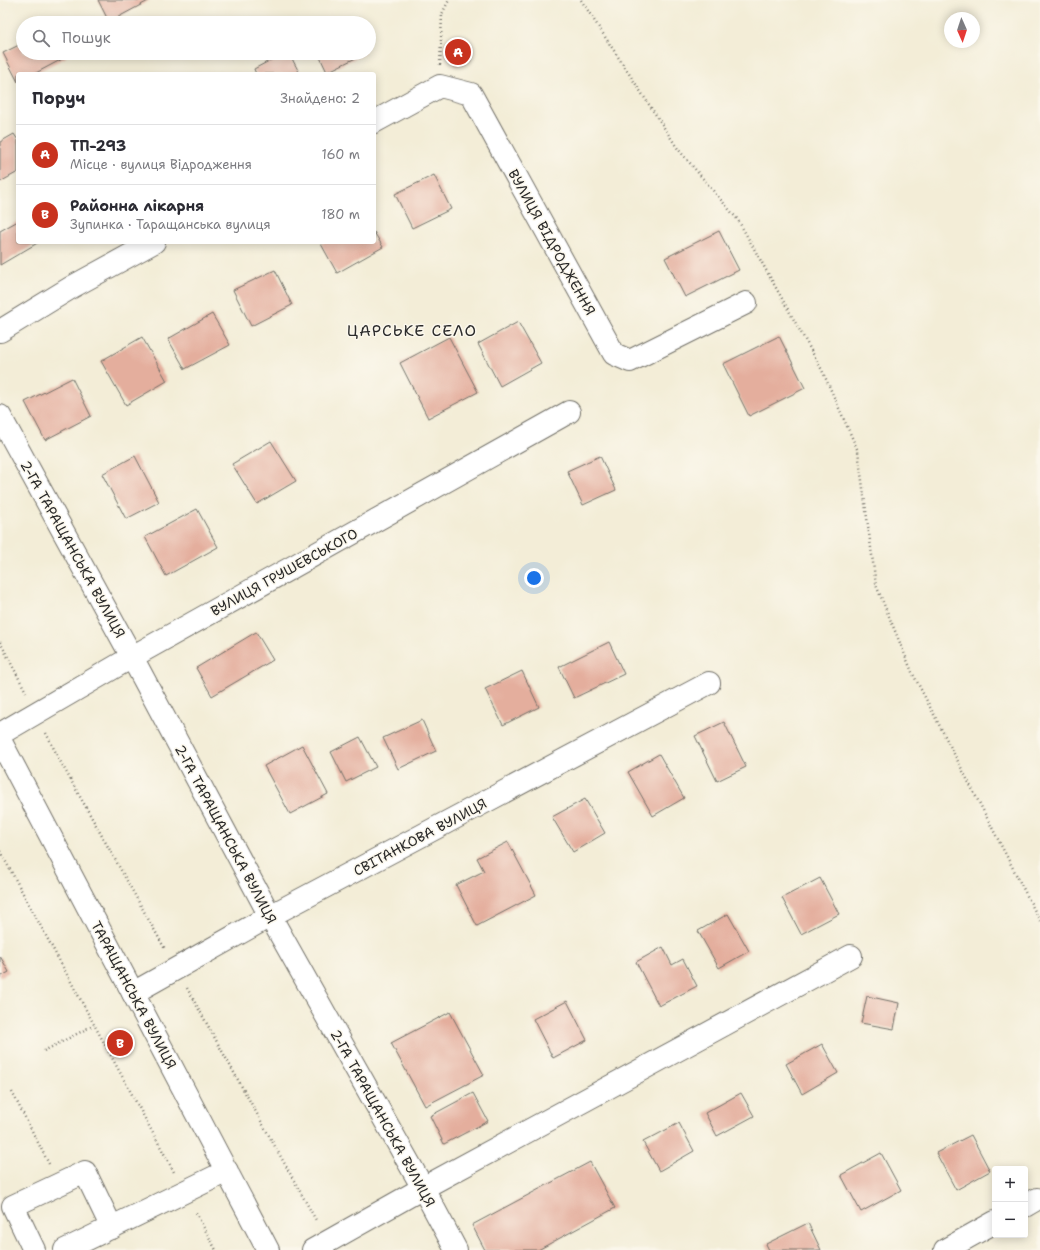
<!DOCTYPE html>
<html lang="uk">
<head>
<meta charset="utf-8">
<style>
	:root { --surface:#fff; --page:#f7f7f7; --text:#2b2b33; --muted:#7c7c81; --line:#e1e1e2; --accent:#c8321e }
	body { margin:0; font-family:"Shantell Sans",sans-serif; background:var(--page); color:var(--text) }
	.controls { position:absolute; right:12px; bottom:12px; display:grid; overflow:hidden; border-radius:4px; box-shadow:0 2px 10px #0003 }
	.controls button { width:36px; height:36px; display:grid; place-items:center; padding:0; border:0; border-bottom:1px solid var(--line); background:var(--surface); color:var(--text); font:20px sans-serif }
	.compass { position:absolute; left:944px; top:12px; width:36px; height:36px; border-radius:50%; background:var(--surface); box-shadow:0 2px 10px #0003; rotate:177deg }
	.you { position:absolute; left:534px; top:578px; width:14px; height:14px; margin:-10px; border:3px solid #fff; border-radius:50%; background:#1a73e8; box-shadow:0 0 0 6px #1a73e833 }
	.badge { display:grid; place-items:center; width:26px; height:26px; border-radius:50%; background:var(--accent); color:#fff; font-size:13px; font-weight:700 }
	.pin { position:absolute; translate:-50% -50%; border:2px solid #fff; box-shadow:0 1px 4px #0006 }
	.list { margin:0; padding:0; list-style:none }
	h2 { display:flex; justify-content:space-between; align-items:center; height:52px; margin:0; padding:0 16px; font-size:17px }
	h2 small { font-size:13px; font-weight:400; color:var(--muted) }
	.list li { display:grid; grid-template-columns:26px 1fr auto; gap:12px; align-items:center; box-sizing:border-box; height:60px; padding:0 16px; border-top:1px solid var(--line) }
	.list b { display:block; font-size:15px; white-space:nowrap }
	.list p { margin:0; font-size:13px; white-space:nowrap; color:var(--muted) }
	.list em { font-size:13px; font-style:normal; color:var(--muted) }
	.icon { flex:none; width:22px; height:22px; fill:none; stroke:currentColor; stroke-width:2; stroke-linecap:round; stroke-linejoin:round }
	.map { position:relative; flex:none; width:1040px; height:1250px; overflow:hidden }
	.search { position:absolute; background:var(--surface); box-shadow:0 2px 10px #0003; left:16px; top:16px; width:360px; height:44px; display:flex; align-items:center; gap:10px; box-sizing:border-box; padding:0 14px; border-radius:22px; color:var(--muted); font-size:15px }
	.panel { position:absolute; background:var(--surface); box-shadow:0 2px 10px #0003; left:16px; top:72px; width:360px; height:172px; border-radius:4px }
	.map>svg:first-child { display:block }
</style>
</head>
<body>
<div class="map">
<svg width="1040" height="1250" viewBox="0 0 1040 1250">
	<rect width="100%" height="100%" fill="#fbf7ec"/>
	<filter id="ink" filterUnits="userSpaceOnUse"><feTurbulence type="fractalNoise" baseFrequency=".025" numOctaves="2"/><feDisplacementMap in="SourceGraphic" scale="8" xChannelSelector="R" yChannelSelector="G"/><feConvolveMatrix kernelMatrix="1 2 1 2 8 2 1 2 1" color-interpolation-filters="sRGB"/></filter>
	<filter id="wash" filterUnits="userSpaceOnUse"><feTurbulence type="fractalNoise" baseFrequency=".012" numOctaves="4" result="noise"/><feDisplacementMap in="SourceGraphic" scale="16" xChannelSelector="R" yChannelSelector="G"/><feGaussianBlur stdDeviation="0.9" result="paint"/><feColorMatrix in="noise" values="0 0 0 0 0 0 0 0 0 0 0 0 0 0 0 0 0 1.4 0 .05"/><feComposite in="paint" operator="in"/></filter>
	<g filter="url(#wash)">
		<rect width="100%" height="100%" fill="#f3edd7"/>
		<g id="blocks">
			<path fill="#e4ae9d" d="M98 0H150L109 22Z
				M462 40 471 60 456 66 447 47Z
				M23 43V53H64L66 57 34 74H18V82L3 53Z
				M284 53H289L300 74H256L254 69Z
				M318 53H366L327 72Z
				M14 134 18 140V172L0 182V142Z
				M434 175 451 209 412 228 395 194Z
				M18 221V242H39L0 265V231Z
				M719 231 739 270 685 297 665 258Z
				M374 232 383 247 337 273 321 244 324 242H374Z
				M275 270 292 305 251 326 233 290Z
				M212 314 230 345 185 369 168 339Z
				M518 322 541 363 500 386 478 344Z
				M779 336 805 388 749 416 723 364Z
				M142 337 167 381 126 405 101 361Z
				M449 337 478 392 428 418 400 363Z
				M72 378 91 416 45 440 25 402Z
				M271 441 296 481 257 504 232 464Z
				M135 456 159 502 126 519 102 474Z
				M600 456 616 490 583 505 567 471Z
				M197 509 218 547 166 576 145 537Z
				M256 632 273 660 212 696 196 668Z
				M609 642 624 674 574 698 559 667Z
				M522 671 539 707 503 725 485 689Z
				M422 720 436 751 398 769 383 738Z
				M724 722 746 767 717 781 695 736Z
				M360 737 376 767 346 782 331 752Z
				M302 745 328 794 290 814 264 766Z
				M659 754 684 798 653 816 628 772Z
				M585 799 605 833 573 852 552 817Z
				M508 842 536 895 477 926 456 885 484 871 477 858Z
				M820 878 839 914 801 934 782 898Z
				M728 914 749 951 719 968 698 931Z
				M663 947 672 965 683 959 697 986 659 1006 636 962Z
				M0 956 9 972 0 977Z
				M867 996 899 1003 894 1029 861 1023Z
				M567 1001 587 1040 553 1058 533 1019Z
				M450 1012 484 1075 425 1106 391 1043Z
				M822 1044 838 1073 802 1094 786 1064Z
				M473 1093 488 1121 444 1144 430 1116Z
				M741 1093 754 1116 717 1136 705 1113Z
				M679 1123 694 1151 659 1171 643 1142Z
				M971 1135 990 1171 956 1190 936 1153Z
				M881 1153 901 1190 861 1212 841 1175Z
				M590 1162 615 1208 538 1250H485L472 1225Z
				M808 1223 821 1250H769L766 1244Z"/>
		</g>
	</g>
	<g filter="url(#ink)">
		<use href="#blocks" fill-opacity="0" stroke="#716f67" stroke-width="1"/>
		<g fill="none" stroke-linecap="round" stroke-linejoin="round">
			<g stroke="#716f67" stroke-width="24">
				<path id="minor" d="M374 122 440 86 471 94 614 354 630 361 746 303
					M0 331 72 287 154 242
					M0 416 132 657 270 916 423 1188 456 1250
					M0 734 132 657 569 412
					M133 993 270 916 709 683
					M1025 1206 1037 1199
					M34 1250 13 1206 85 1172 112 1228
					M65 1250 227 1171
					M313 1250 423 1188 851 956
					M945 1250 995 1222"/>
			</g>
			<g stroke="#716f67" stroke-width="24">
				<path id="major" d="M0 740 268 1250"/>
			</g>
			<path stroke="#716f67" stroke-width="2.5" stroke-dasharray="1 3" stroke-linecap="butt" d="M581 0 678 149 738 220 822 370 858 451 876 585 912 672 1040 921
				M440 65 442 14 449 0
				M0 642 26 692
				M46 733 59 759 165 949
				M0 851 174 1172
				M187 988 317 1222
				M44 1051 94 1025
				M12 1092 49 1164
				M196 1213 216 1250"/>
			<use href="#minor" stroke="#fff" stroke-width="22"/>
			<use href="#major" stroke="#fff" stroke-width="22"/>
		</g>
	</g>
	<g text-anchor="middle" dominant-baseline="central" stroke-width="3" stroke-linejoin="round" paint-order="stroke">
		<g font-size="14" fill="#2b2b2b" stroke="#fbf7ec">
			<text transform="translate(552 242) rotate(61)">ВУЛИЦЯ ВІДРОДЖЕННЯ</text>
			<text transform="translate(73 549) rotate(61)">2-ГА ТАРАЩАНСЬКА ВУЛИЦЯ</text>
			<text transform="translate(284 572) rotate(-29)">ВУЛИЦЯ ГРУШЕВСЬКОГО</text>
			<text transform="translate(226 834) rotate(62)">2-ГА ТАРАЩАНСЬКА ВУЛИЦЯ</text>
			<text transform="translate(420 837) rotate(-28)">СВІТАНКОВА ВУЛИЦЯ</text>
			<text transform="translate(134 995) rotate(62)">ТАРАЩАНСЬКА ВУЛИЦЯ</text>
			<text transform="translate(383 1118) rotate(61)">2-ГА ТАРАЩАНСЬКА ВУЛИЦЯ</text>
		</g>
		<g font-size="16" letter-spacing="1" fill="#2b2b2b" stroke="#fbf7ec">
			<text x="412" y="330">ЦАРСЬКЕ СЕЛО</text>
		</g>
	</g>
</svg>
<div class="controls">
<button>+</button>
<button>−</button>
</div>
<svg class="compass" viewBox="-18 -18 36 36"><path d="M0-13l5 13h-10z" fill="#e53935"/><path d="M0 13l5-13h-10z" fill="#7c7c81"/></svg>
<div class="you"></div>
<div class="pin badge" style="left:458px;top:52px">A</div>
<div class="pin badge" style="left:120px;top:1043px">B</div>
<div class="search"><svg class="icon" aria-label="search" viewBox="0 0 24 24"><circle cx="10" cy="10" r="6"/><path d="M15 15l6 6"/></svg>Пошук</div>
<section class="panel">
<h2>Поруч<small>Знайдено: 2</small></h2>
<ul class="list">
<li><span class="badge">A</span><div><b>ТП-293</b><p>Місце · вулиця Відродження</p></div><em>160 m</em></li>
<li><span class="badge">B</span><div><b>Районна лікарня</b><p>Зупинка · Таращанська вулиця</p></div><em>180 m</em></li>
</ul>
</section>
</div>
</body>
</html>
